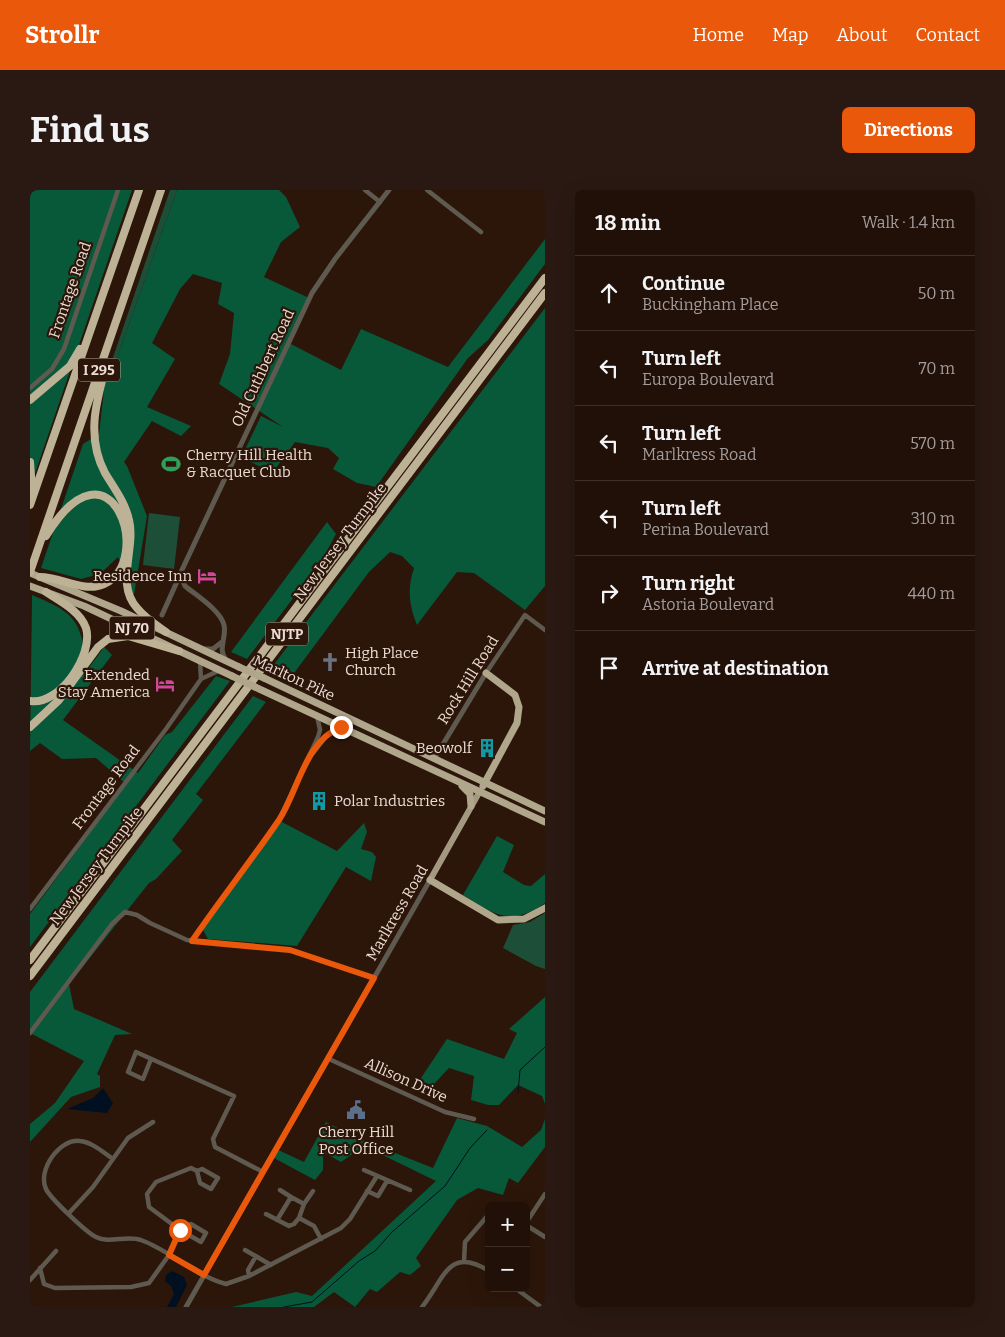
<!DOCTYPE html>
<html lang="en">
<head>
<meta charset="utf-8">
<style>
	:root { --surface:#211008; --page:#291912; --text:#f1f3f6; --muted:#a29d9c; --line:#3e3029; --accent:#ea580c }
	body { margin:0; font-family:Bitter,serif; background:var(--page); color:var(--text) }
	.controls { position:absolute; right:15px; bottom:15px; display:grid; overflow:hidden; border-radius:8px; box-shadow:0 5px 20px #0002 }
	.controls button { width:45px; height:45px; display:grid; place-items:center; padding:0; border:0; border-bottom:1px solid var(--line); background:var(--surface); color:var(--text); font:25px sans-serif }
	.stop { position:absolute; width:15px; height:15px; margin:-11px; border:4px solid #ea580c; border-radius:50%; background:#fff }
	.stop.end { background:#ea580c; border-color:#fff; box-shadow:0 1px 5px #0008 }
	.list { margin:0; padding:0; list-style:none }
	h2 { display:flex; justify-content:space-between; align-items:center; height:65px; margin:0; padding:0 20px; font-size:21px }
	h2 small { font-size:16px; font-weight:400; color:var(--muted) }
	.list li { display:grid; grid-template-columns:32px 1fr auto; gap:15px; align-items:center; box-sizing:border-box; height:75px; padding:0 20px; border-top:1px solid var(--line) }
	.list b { display:block; font-size:19px; white-space:nowrap }
	.list p { margin:0; font-size:16px; white-space:nowrap; color:var(--muted) }
	.list em { font-size:16px; font-style:normal; color:var(--muted) }
	.icon { flex:none; width:28px; height:28px; fill:none; stroke:currentColor; stroke-width:2; stroke-linecap:round; stroke-linejoin:round }
	.map { position:relative; flex:none; width:515px; height:1117px; overflow:hidden; border-radius:8px }
	header { display:flex; align-items:center; gap:30px; box-sizing:border-box; height:70px; padding:0 25px; background:var(--accent); color:#fff }
	header strong { font-size:24px }
	nav { display:flex; gap:28px; margin-inline-start:auto; font-size:18px }
	.intro { display:flex; align-items:center; justify-content:space-between; box-sizing:border-box; height:120px; padding:0 30px }
	h1 { margin:0; font-size:35px }
	.button { padding:12px 22px; border-radius:8px; background:var(--accent); color:#fff; font-size:18px; font-weight:700 }
	main { display:flex; gap:30px; padding:0 30px }
	aside { flex:1; background:var(--surface); border-radius:8px; box-shadow:0 5px 20px #0002 }
	.map>svg:first-child { display:block }
</style>
</head>
<body>
<header>
<strong>Strollr</strong>
<nav><a>Home</a><a>Map</a><a>About</a><a>Contact</a></nav>
</header>
<div class="intro"><h1>Find us</h1><a class="button">Directions</a></div>
<main>
<div class="map">
<svg width="515" height="1117" viewBox="0 0 515 1117">
	<rect width="100%" height="100%" fill="#2c160a"/>
	<path fill="#1d4f38" d="M140 0H147L88 165 85 191 76 188Z
		M119 323 150 327 144 379 113 375Z
		M515 723V779L506 776 473 758 483 735 500 732Z"/>
	<path fill="#08583a" d="M0 0H102L0 298Z
		M147 0H249L256 7 270 37 251 52 234 87 279 108 259 153 311 180 331 139 418 177 515 49V74L458 150 438 168 346 297 327 293 303 279 309 268 298 258 265 252 243 282 211 268 231 226 253 237 189 194 200 164 204 123 188 114 192 93 163 84 150 99 122 153 145 169 117 217 161 236 151 246 122 231 94 272 97 276 117 326 104 405 88 367 70 384 51 389 11 378 53 254 69 244 75 191 76 188 85 190 88 165Z
		M515 118V396L495 420 444 383 427 382 387 435C379 415 377 399 384 378L372 366 360 362 339 382 259 490 239 481Z
		M297 332 306 344 292 370 217 469 201 462Z
		M2 405C48 424 50 431 58 479L74 457 82 465 33 530 108 583 135 545 142 542 186 486 200 491 0 757V724L96 594 66 568 32 569 10 553 0 561Z
		M223 506 236 512 166 604 173 610 142 650 152 661 126 689 119 693 39 794 44 819 102 844 85 845 67 884 70 886V897L41 907 0 952V934L25 913 54 871 0 843V802Z
		M250 631 307 661 334 633 337 642 331 659 342 662 346 667 341 691 316 677 267 756 178 749 172 738Z
		M467 646 484 655 473 682 494 695 501 696 515 684V713C481 737 465 725 433 705Z
		M515 807V914L512 906 488 895 469 915H458L441 910 444 886 419 878 403 895 389 891 417 849 474 869 487 843 479 839Z
		M427 928 457 936 492 957 511 940 515 929V957L488 993 479 988 473 1005 448 998 427 1010 386 1068 391 1076 380 1085 370 1082 347 1102 340 1099 325 1117 304 1102 284 1117H202L266 1102 282 1106 406 991 334 956 311 972 293 962V980L285 990 242 967 246 959 274 972 296 932 325 947 403 978Z"/>
	<path fill="#001020" d="M73 898 83 913 77 923 37 919 63 908Z
		M142 1081 154 1087 157 1095 146 1117H137L144 1104 141 1096 135 1091 136 1085Z"/>
	<g fill="none" stroke-linecap="round" stroke-linejoin="round">
		<path stroke="#001020" stroke-width="1" d="M488 903 490 880 515 857
			M254 1117 282 1112 329 1071 345 1061 362 1042 415 996 440 958 457 940"/>
		<path stroke="#5f5a4f" stroke-width="4.5" d="M335 0 350 12
			M397 0 451 42
			M0 198 22 179 34 159 88 0
			M170 471 171 489
			M456 483 495 425 515 440
			M283 563 298 544 311 537
			M0 719 136 539 171 489 188 481
			M162 751 249 630 288 547 290 540 287 526
			M0 843 82 734 95 722 107 725 120 733 157 750 260 760 344 788
			M121 869 113 889 98 882 106 862 204 906 183 949 185 957 233 982
			M299 869 415 922 444 929
			M83 969C74 963 62 952 50 951 30 948 7 980 16 999 20 1008 57 1043 66 1047 79 1054 96 1045 111 1050 141 1061 165 1086 196 1094L219 1086 311 1038 320 1029 347 986
			M334 980 380 1000
			M337 1001 348 1006 357 991
			M261 1007 274 1014 283 1001
			M39 1023 63 997 98 948 123 932
			M236 1024 259 1036 264 1034 269 1028 284 1036 291 1049
			M269 1028 274 1014
			M247 1030 261 1007 250 1000
			M496 1033 515 1004
			M496 1035 515 1047
			M150 1040 171 1052 176 1043 161 1034 156 1043
			M215 1060 241 1075
			M434 1071 435 1052 459 1024
			M10 1078 14 1094 25 1098 101 1097 119 1093 139 1065 150 1040 119 1017 117 1004 126 992 161 978 167 981 170 993 181 999 188 988 172 979 167 981
			M219 1086 218 1080 226 1066
			M0 1090 26 1061
			M485 1098 511 1117
			M392 1117C414 1090 418 1055 459 1081"/>
		<path stroke="#5f5a4f" stroke-width="5" d="M132 425 150 385
			M173 459H183L192 452
			M196 470C187 458 197 448 194 435 190 420 167 406 155 396L152 390 151 382 282 103 305 69 359 0
			M404 569 456 483
			M156 1117 400 690"/>
		<path stroke="#a39981" stroke-width="6" d="M400 690 450 601"/>
		<path stroke="#b0a68b" stroke-width="7" d="M0 383 91 421 209 477
			M0 396 54 416 202 486
			M234 488 515 621
			M225 497 515 632
			M432 596 440 604 441 616
			M453 596 487 533 489 517 485 505 456 483
			M400 690 468 730 494 729 515 718"/>
		<path stroke="#bdb295" stroke-width="8" d="M76 176C66 212 56 247 75 283 84 298 95 312 99 330 106 358 85 394 107 418 115 428 126 435 136 442
			M0 210 40 176 50 159
			M0 272 2 300
			M0 315 109 0
			M0 382 131 0
			M10 387C31 387 54 403 74 394 125 373 82 238 16 346
			M0 511C29 516 64 465 56 438 50 421 30 411 16 402
			M0 537 29 510 68 457 78 449 98 446 149 461
			M0 770 515 88
			M0 786 515 103"/>
		<path stroke="#b0a68b" stroke-width="7" d="M209 477 234 488
			M202 486 225 497"/>
	</g>
	<g fill="none" stroke-linecap="round" stroke-linejoin="round">
		<path stroke="#ea580c" stroke-width="6" d="M150 1040 139 1065 174 1085 344 788 260 760 162 751C190 710 221 671 249 630 268 601 275 551 311 537"/>
	</g>
	<defs>
		<g id="stadium-bare" transform="scale(1.5)"><path d="M0-5a6.5 5 0 1 0 0 10a6.5 5 0 1 0 0-10ZM-3.5-1.8h7v3.6h-7Z" fill="#2e9e5b" stroke="#2c160a" stroke-width="2.5" paint-order="stroke"/></g>
		<g id="hotel-bare" transform="scale(1.5)"><path d="M-6-4.5h1.5V1H6V5H4.5V3h-9V5H-6ZM-4 0a1.8 1.8 0 1 1 3.6 0ZM.5 0V-2.5h3Q6-2.5 6 0Z" fill="#d1479c" stroke="#2c160a" stroke-width="2.5" paint-order="stroke"/></g>
		<g id="church-bare" transform="scale(1.5)"><path d="M-1.2-6h2.4v3.5h3.3v2.4h-3.3V6h-2.4V-.1h-3.3v-2.4h3.3Z" fill="#6b7280" stroke="#2c160a" stroke-width="2.5" paint-order="stroke"/></g>
		<g id="building-bare" transform="scale(1.5)"><path d="M-4-6H4V6H1V3H-1V6H-4ZM-2.5-4.3h1.7v1.8h-1.7ZM.8-4.3h1.7v1.8H.8ZM-2.5-1h1.7V.8h-1.7ZM.8-1h1.7V.8H.8Z" fill="#0f9aa8" stroke="#2c160a" stroke-width="2.5" paint-order="stroke"/></g>
		<g id="civic-bare" transform="scale(1.5)"><path d="M-.6-6.5H3V-4.5H.6V-3L4-1V1h2V6H-6V1h2V-1L-.6-3ZM-1.2 2.5V6h2.4V2.5Z" fill="#5c6f8a" stroke="#2c160a" stroke-width="2.5" paint-order="stroke"/></g>
	</defs>
	<g fill-rule="evenodd">
		<use href="#stadium-bare" x="141" y="274"/>
		<use href="#hotel-bare" x="177" y="386"/>
		<use href="#church-bare" x="300" y="472"/>
		<use href="#hotel-bare" x="135" y="494"/>
		<use href="#building-bare" x="457" y="558"/>
		<use href="#building-bare" x="289" y="611"/>
		<use href="#civic-bare" x="326" y="920"/>
	</g>
	<g text-anchor="middle" dominant-baseline="central" stroke-width="4.5" stroke-linejoin="round" paint-order="stroke">
		<g fill="#2c160a" stroke="#b2a097" stroke-width="1">
			<rect x="48" y="168.5" width="42" height="23" rx="4"/>
			<rect x="79.5" y="426.5" width="45" height="23" rx="4"/>
			<rect x="236" y="432.5" width="42" height="23" rx="4"/>
		</g>
		<g font-size="14" font-weight="bold" fill="#ebdbd3">
			<text x="69" y="180">I 295</text>
			<text x="102" y="438">NJ 70</text>
			<text x="257" y="444">NJTP</text>
		</g>
		<g font-size="15" fill="#ebdbd3" stroke="#2c160a">
			<text transform="translate(40 100) rotate(-71)">Frontage Road</text>
			<text transform="translate(233 178) rotate(-65)">Old Cuthbert Road</text>
			<text transform="translate(310 352) rotate(-53)">New Jersey Turnpike</text>
			<text transform="translate(264 488) rotate(25)">Marlton Pike</text>
			<text transform="translate(438 490) rotate(-58)">Rock Hill Road</text>
			<text transform="translate(76 597) rotate(-53)">Frontage Road</text>
			<text transform="translate(66 676) rotate(-53)">New Jersey Turnpike</text>
			<text transform="translate(367 723) rotate(-60)">Marlkress Road</text>
			<text transform="translate(376 890) rotate(24)">Allison Drive</text>
		</g>
		<g font-size="15" fill="#ebdbd3" stroke="#2c160a" text-anchor="start">
			<text x="156" y="265">Cherry Hill Health<tspan x="156" dy="17">&amp; Racquet Club</tspan></text>
			<text x="162" y="386" text-anchor="end">Residence Inn</text>
			<text x="315" y="463">High Place<tspan x="315" dy="17">Church</tspan></text>
			<text x="120" y="485" text-anchor="end">Extended<tspan x="120" dy="17">Stay America</tspan></text>
			<text x="442" y="558" text-anchor="end">Beowolf</text>
			<text x="304" y="611">Polar Industries</text>
			<text x="326" y="942" text-anchor="middle">Cherry Hill<tspan x="326" dy="17">Post Office</tspan></text>
		</g>
	</g>
</svg>
<div class="controls">
<button>+</button>
<button>−</button>
</div>
<div class="stop" style="left:150px;top:1040px"></div>
<div class="stop end" style="left:311px;top:537px"></div>
</div>
<aside>
<h2>18 min<small>Walk · 1.4 km</small></h2>
<ul class="list">
<li><svg class="icon" aria-label="ahead" viewBox="0 0 24 24"><path d="M12 20V5M6 11l6-6 6 6"/></svg><div><b>Continue</b><p>Buckingham Place</p></div><em>50 m</em></li>
<li><svg class="icon" aria-label="left" viewBox="0 0 24 24"><path d="M17 20v-9H6M10 6l-5 5 5 5"/></svg><div><b>Turn left</b><p>Europa Boulevard</p></div><em>70 m</em></li>
<li><svg class="icon" aria-label="left" viewBox="0 0 24 24"><path d="M17 20v-9H6M10 6l-5 5 5 5"/></svg><div><b>Turn left</b><p>Marlkress Road</p></div><em>570 m</em></li>
<li><svg class="icon" aria-label="left" viewBox="0 0 24 24"><path d="M17 20v-9H6M10 6l-5 5 5 5"/></svg><div><b>Turn left</b><p>Perina Boulevard</p></div><em>310 m</em></li>
<li><svg class="icon" aria-label="right" viewBox="0 0 24 24"><path d="M7 20v-9h11M14 6l5 5-5 5"/></svg><div><b>Turn right</b><p>Astoria Boulevard</p></div><em>440 m</em></li>
<li><svg class="icon" aria-label="arrive" viewBox="0 0 24 24"><path d="M6 21V4h12l-3 4 3 4H6"/></svg><div><b>Arrive at destination</b></div></li>
</ul>
</aside>
</main>
</body>
</html>
